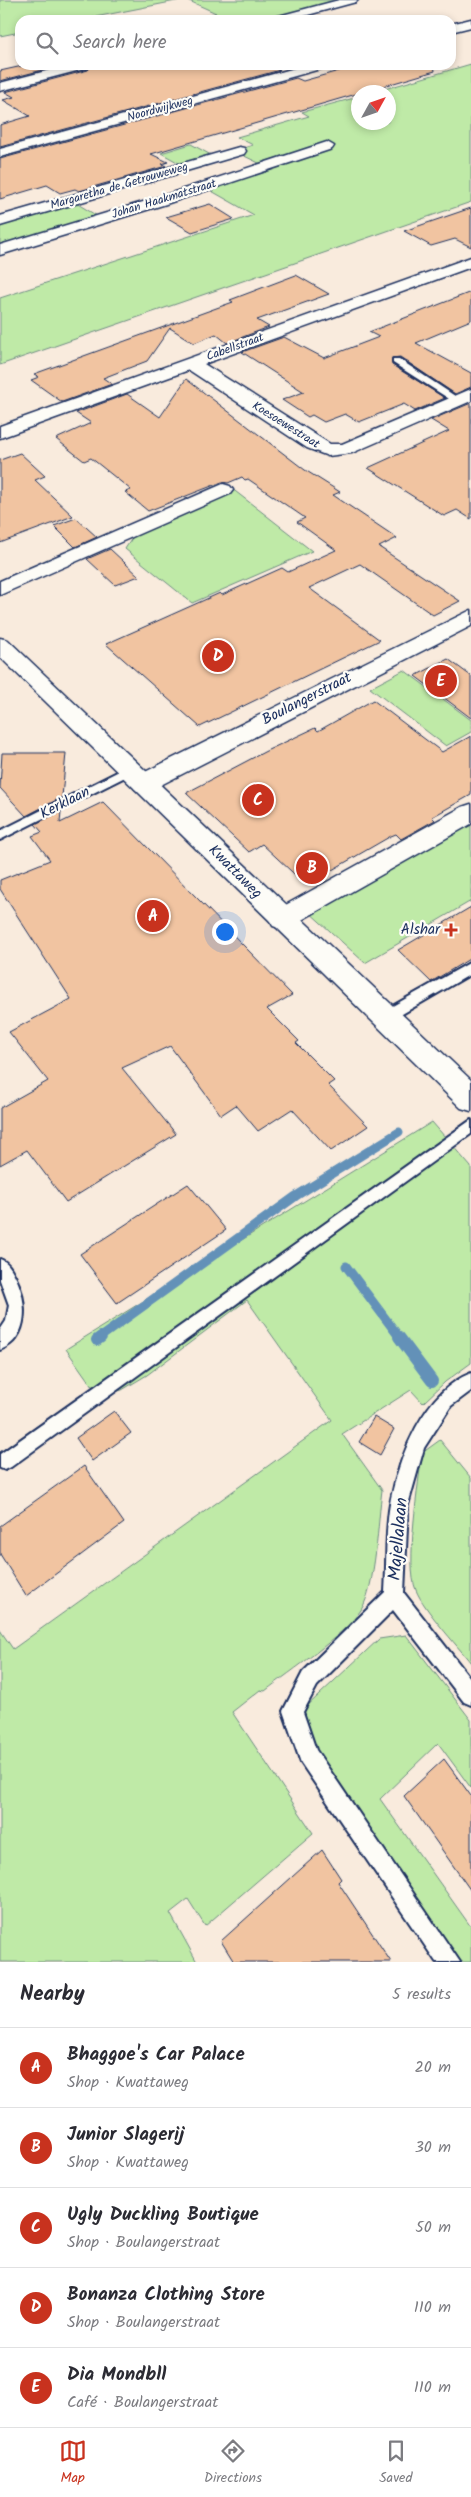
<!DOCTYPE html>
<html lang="en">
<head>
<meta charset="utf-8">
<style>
	:root { --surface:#fff; --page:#f2f2f3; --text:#2b2b33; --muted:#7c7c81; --line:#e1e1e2; --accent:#c8321e }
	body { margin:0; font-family:Kalam,sans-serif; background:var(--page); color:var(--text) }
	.compass { position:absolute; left:351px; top:85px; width:45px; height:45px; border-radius:50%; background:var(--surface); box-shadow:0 2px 8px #0003; rotate:50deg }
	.you { position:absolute; left:224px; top:931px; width:18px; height:18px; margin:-12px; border:4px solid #fff; border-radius:50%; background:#1a73e8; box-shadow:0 0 0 8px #1a73e833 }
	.badge { display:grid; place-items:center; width:32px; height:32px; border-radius:50%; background:var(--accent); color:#fff; font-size:16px; font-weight:700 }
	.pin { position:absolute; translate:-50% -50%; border:2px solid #fff; box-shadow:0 1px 5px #0006 }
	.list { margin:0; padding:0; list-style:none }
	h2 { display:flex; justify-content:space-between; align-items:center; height:65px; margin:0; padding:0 20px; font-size:21px }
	h2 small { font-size:16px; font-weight:400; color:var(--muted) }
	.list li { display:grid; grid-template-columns:32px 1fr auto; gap:15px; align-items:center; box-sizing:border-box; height:80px; padding:0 20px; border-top:1px solid var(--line) }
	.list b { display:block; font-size:19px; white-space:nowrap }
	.list p { margin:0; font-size:16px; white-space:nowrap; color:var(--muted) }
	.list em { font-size:16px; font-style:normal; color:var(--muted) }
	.icon { flex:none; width:28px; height:28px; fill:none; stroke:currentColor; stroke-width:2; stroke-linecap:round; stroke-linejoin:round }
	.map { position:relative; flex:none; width:471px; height:1962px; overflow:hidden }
	.search { position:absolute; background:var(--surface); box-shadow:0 2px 8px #0003; left:15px; right:15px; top:15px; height:55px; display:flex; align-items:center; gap:12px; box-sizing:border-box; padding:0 18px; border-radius:15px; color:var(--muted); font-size:19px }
	.sheet { height:465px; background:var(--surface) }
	nav { display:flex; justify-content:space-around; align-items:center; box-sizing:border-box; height:70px; border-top:1px solid var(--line); background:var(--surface); font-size:14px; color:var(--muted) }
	nav a { display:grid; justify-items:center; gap:2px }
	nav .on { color:var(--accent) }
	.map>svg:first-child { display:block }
</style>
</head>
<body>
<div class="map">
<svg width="471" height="1962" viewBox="0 0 471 1962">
	<rect width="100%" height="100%" fill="#f9ebdd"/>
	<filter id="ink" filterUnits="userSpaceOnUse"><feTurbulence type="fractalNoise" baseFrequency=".02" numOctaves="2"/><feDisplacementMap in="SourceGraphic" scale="10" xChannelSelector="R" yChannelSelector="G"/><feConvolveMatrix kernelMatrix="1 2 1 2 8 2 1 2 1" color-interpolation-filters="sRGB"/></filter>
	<g filter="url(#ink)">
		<path fill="#bfeaa7" stroke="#6d8c82" d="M0 0H181L80 20H20V32L0 36Z
			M187 0H344L269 20H188L216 13Z
			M471 64V202L0 365V298L254 215 201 185 263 165 234 151 253 145 237 137 309 116 302 112 358 97V122H388V92H374Z
			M191 144 220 160 190 169 161 153Z
			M76 203 99 217 0 247V225Z
			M231 488 312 551 192 603 125 549 136 532Z
			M404 670 471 720V732L446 746 370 688Z
			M471 819V901L365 963 308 911Z
			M432 1122 471 1167V1363L445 1382 423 1403 411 1390 342 1434 382 1490C378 1520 376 1586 361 1610 342 1637 292 1670 265 1691L260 1690 232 1712 313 1833 205 1926 188 1899 170 1913 197 1962H0V1630L13 1649 332 1420 247 1300 147 1375 122 1390 99 1396 66 1349Z
			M440 1440 471 1478V1663C456 1644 424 1610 416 1590 405 1566 419 1481 422 1453Z
			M406 1635 471 1720V1788L438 1743 380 1799 471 1927V1962H459L327 1774 309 1734 304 1709 379 1639Z"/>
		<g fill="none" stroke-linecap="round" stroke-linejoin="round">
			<path stroke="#6391b8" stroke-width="9" d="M346 1266 400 1338
				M99 1338 296 1196 399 1132"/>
			<path stroke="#6391b8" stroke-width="12" d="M399 1337 432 1381
				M97 1340 101 1337"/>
		</g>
		<path fill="#f1c4a1" stroke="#1b2f5e" d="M27 65H62L0 81V71Z
			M92 65H269L280 70 0 147V125L30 116 3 100 14 97 5 92 88 70Z
			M360 65H434L435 71 151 154 168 162 162 164 166 166 79 191 75 189 60 193 47 185 0 199V159L296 78 303 81Z
			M210 204 234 219 192 232 166 217Z
			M471 208V247L455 239 431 246 404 231Z
			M296 275 329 294 257 320 269 327 227 343 216 334 194 343 170 328 147 361 103 378 112 384 62 402 31 380 39 377 34 374 233 302 230 300Z
			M471 292V320L416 343 471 373V387L455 394 400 357 392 358V365L445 398 415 411 404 404 359 422 345 414 324 422 312 415 308 417 282 400 304 392 242 352 284 337 324 358 379 337 369 332Z
			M186 379 305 470 340 492 333 495 397 538 379 547 460 601 433 615 360 564 309 588 380 640 200 727 106 644 220 593 222 595 282 568 288 572 336 550 297 522 305 518 248 479 245 480 242 477 228 483 222 482 148 511 125 492 131 490 91 458 84 461 56 439 91 423 76 413 127 394 160 417Z
			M471 403V519L457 510 444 516 368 468 449 431 431 420Z
			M20 453 45 476 35 480 73 516 0 543V460Z
			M76 518 97 537 75 547 54 526Z
			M110 549 139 576 115 585 87 559Z
			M448 659 471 676V718L415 676Z
			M373 700 442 752 471 736V795L432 817 435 820 401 839 396 834 391 836 306 885 262 844 249 852 186 793 266 751 315 728 318 731Z
			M2 753H66L62 797 26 816 0 788Z
			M103 802 292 995 267 1009 299 1041 296 1043 334 1081 328 1085 368 1126 331 1151 292 1109 258 1131 236 1105 221 1115 170 1046 122 1068 176 1134 66 1202 27 1150 0 1165V1108L48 1081 9 1032 71 999 0 889V880L50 860 32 836 42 832 35 824 61 811 60 823Z
			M471 907V958L431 982 398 950Z
			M188 1184 226 1230 117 1303 80 1254Z
			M114 1411 131 1433 92 1461 76 1438Z
			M374 1417 394 1429 380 1455 359 1442Z
			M84 1466 124 1523 26 1596 0 1554V1526Z
			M444 1759 471 1796V1891L404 1796Z
			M322 1850 341 1879 338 1882 391 1962H234L221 1941Z"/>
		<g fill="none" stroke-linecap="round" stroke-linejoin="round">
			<g stroke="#1b2f5e" stroke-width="4">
				<path id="service" d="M393 359H399L461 400 454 402 393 363Z
					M129 766 135 770 133 773 0 840V831Z
					M471 962V974L390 1021H380L378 1017 380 1013Z
					M471 1120V1134L11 1467 5 1470 0 1468V1454Z
					M0 1259C8 1262 11 1268 15 1276 27 1299 31 1338 0 1350V1330L6 1321 9 1305 0 1280Z
					M471 1373V1391L451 1406 424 1448 408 1505 404 1593 471 1679V1705L464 1702 393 1610 317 1686 303 1712 316 1750 460 1962H436L301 1763 283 1711 303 1672 385 1592C387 1563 385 1532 390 1504 399 1457 423 1392 471 1373Z"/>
			</g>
			<g stroke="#1b2f5e" stroke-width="3">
				<path id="minor" d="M339 0H358L356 2 289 20H269L271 18Z
					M471 19V27L451 32V24Z
					M69 65H90L88 68 0 91V83Z
					M306 65H326L324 68 0 157V149Z
					M327 142 334 146 332 149 163 205 0 255V245L153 199Z
					M239 147 244 148 246 151 244 154 0 226V216Z
					M471 257V267L204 364 330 444H342L471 389V401L352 453 328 456 307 448 189 370 0 438V426Z
					M223 484 230 486 233 490 230 494 0 595V581Z
					M471 610V626L153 789 144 791 135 789 132 783 135 777Z
					M471 804V824L291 926 282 929 273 926 269 919 273 912 462 807Z"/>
			</g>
			<g stroke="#1b2f5e" stroke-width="3">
				<path id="primary" d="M0 638 8 640 471 1080V1111L461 1108 0 657Z"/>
			</g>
			<use href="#service" fill="#fdfcf7" fill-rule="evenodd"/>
			<use href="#minor" fill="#fdfcf7" fill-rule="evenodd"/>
			<use href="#primary" fill="#fdfcf7" fill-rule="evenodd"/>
		</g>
	</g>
	<path fill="#c8321e" stroke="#fdfcf7" stroke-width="2" d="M448.5 922.5h5v5h5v5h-5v5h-5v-5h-5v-5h5z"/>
	<g text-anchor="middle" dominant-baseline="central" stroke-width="4.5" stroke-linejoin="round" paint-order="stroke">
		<g font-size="12" fill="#1b2f5e" stroke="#fdfcf7">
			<text transform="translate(160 109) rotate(-15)">Noordwijkweg</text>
			<text transform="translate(119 186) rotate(-16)">Margaretha de Getrouweweg</text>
			<text transform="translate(164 199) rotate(-17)">Johan Haakmatstraat</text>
			<text transform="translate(235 347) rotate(-20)">Cabellstraat</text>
			<text transform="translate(286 425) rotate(32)">Koesoewestraat</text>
		</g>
		<g font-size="15" fill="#1b2f5e" stroke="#fdfcf7">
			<text transform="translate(307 699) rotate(-27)">Boulangerstraat</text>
			<text transform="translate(65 803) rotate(-27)">Kerklaan</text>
			<text transform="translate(235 872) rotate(45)">Kwattaweg</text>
		</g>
		<g font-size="15" fill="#1b2f5e" stroke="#fdfcf7" text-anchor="end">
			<text x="440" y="930">Alshar</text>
		</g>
		<g font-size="18" fill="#1b2f5e" stroke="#fdfcf7">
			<text transform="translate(399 1539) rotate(-85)">Majellalaan</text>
		</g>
	</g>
</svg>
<svg class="compass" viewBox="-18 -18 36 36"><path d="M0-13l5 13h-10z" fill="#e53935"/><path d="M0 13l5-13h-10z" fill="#7c7c81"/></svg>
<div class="you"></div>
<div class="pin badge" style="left:153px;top:916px">A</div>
<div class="pin badge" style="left:312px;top:868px">B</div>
<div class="pin badge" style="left:258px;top:800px">C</div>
<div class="pin badge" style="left:218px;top:656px">D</div>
<div class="pin badge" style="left:441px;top:681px">E</div>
<div class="search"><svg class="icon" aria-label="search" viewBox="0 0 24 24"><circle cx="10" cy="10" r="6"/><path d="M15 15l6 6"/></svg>Search here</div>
</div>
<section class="sheet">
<h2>Nearby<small>5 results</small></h2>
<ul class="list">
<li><span class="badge">A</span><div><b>Bhaggoe's Car Palace</b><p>Shop · Kwattaweg</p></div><em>20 m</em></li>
<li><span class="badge">B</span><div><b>Junior Slagerij</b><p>Shop · Kwattaweg</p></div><em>30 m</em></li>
<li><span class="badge">C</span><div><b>Ugly Duckling Boutique</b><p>Shop · Boulangerstraat</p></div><em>50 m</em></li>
<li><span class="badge">D</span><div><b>Bonanza Clothing Store</b><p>Shop · Boulangerstraat</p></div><em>110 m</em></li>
<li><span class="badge">E</span><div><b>Dia Mondbll</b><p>Café · Boulangerstraat</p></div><em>110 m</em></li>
</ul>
</section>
<nav>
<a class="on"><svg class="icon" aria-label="map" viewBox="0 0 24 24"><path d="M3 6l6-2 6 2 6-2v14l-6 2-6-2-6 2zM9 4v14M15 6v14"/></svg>Map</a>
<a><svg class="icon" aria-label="directions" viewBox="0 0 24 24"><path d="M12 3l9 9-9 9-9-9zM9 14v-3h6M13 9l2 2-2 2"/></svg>Directions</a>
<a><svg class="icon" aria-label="saved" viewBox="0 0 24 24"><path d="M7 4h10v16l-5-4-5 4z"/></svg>Saved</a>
</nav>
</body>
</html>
